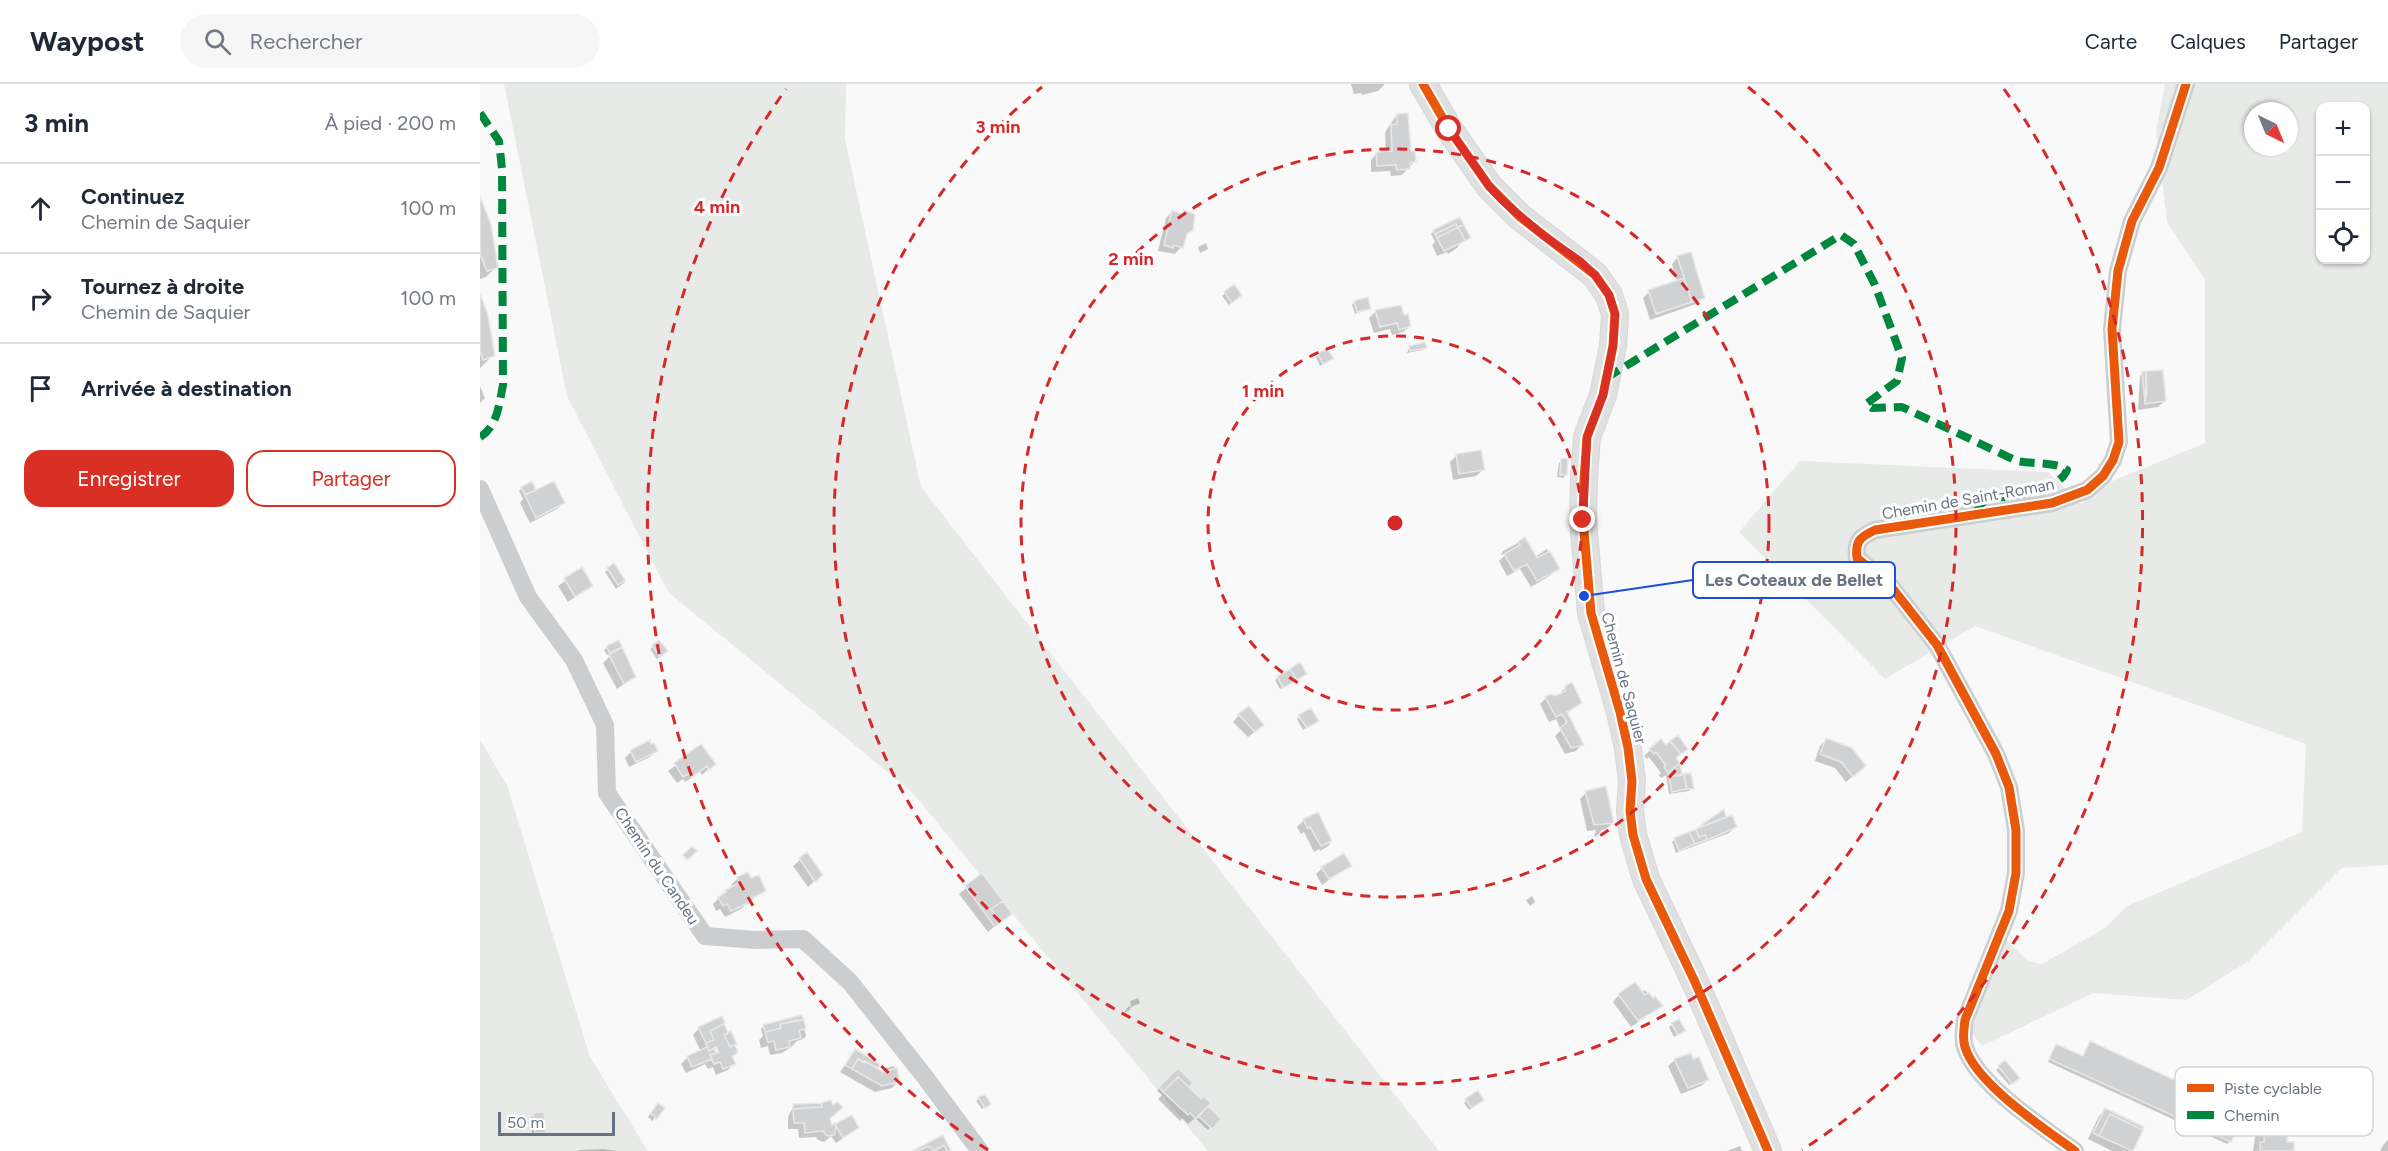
<!DOCTYPE html>
<html lang="fr">
<head>
<meta charset="utf-8">
<style>
	:root { --surface:#fff; --page:#f6f6f7; --text:#1f2937; --muted:#747a83; --line:#e0e1e3; --accent:#d93025 }
	body { margin:0; font-family:Figtree,sans-serif; background:var(--page); color:var(--text) }
	.controls { position:absolute; right:18px; top:18px; display:grid; overflow:hidden; border-radius:12px; box-shadow:0 2px 4px #0004 }
	.controls button { width:54px; height:54px; display:grid; place-items:center; padding:0; border:0; border-bottom:2px solid var(--line); background:var(--surface); color:var(--text); font:30px sans-serif }
	.compass { position:absolute; left:1764px; top:18px; width:54px; height:54px; border-radius:50%; background:var(--surface); box-shadow:0 2px 4px #0004; rotate:137deg }
	.scale { position:absolute; left:18px; bottom:15px; width:117px; box-sizing:border-box; padding-left:6px; border:3px solid #677380; border-top:0; font-size:16px; line-height:21px; white-space:nowrap; color:#677380; -webkit-text-stroke:4px #fff; paint-order:stroke }
	.stop { position:absolute; width:18px; height:18px; margin:-14px; border:4px solid #d93025; border-radius:50%; background:#fff }
	.stop.end { background:#d93025; border-color:#fff; box-shadow:0 2px 6px #0008 }
	.list { margin:0; padding:0; list-style:none }
	h2 { display:flex; justify-content:space-between; align-items:center; height:78px; margin:0; padding:0 24px; font-size:26px }
	h2 small { font-size:20px; font-weight:400; color:var(--muted) }
	.list li { display:grid; grid-template-columns:39px 1fr auto; gap:18px; align-items:center; box-sizing:border-box; height:90px; padding:0 24px; border-top:2px solid var(--line) }
	.list b { display:block; font-size:22px; white-space:nowrap }
	.list p { margin:0; font-size:20px; white-space:nowrap; color:var(--muted) }
	.list em { font-size:20px; font-style:normal; color:var(--muted) }
	.actions { display:flex; gap:12px; padding:18px 24px }
	.actions a { flex:1; padding:14px 0; border:2px solid var(--accent); border-radius:18px; text-align:center; font-size:21px; color:var(--accent) }
	.actions .main { background:var(--accent); color:#fff }
	.icon { flex:none; width:33px; height:33px; fill:none; stroke:currentColor; stroke-width:2; stroke-linecap:round; stroke-linejoin:round }
	.map { position:relative; flex:none; width:1908px; height:1067px; overflow:hidden }
	header { display:flex; align-items:center; gap:36px; box-sizing:border-box; height:84px; padding:0 30px; background:var(--surface); border-bottom:2px solid var(--line) }
	header strong { font-size:28px }
	nav { display:flex; gap:33px; margin-inline-start:auto; font-size:21px }
	.search { width:420px; height:54px; background:var(--page); display:flex; align-items:center; gap:15px; box-sizing:border-box; padding:0 21px; border-radius:33px; color:var(--muted); font-size:22px }
	main { display:flex }
	aside { flex:1; background:var(--surface) }
	.map>svg:first-child { display:block }
</style>
</head>
<body>
<header>
<strong>Waypost</strong>
<div class="search"><svg class="icon" aria-label="search" viewBox="0 0 24 24"><circle cx="10" cy="10" r="6"/><path d="M15 15l6 6"/></svg>Rechercher</div>
<nav><a>Carte</a><a>Calques</a><a>Partager</a></nav>
</header>
<main>
<aside>
<h2>3 min<small>À pied · 200 m</small></h2>
<ul class="list">
<li><svg class="icon" aria-label="ahead" viewBox="0 0 24 24"><path d="M12 20V5M6 11l6-6 6 6"/></svg><div><b>Continuez</b><p>Chemin de Saquier</p></div><em>100 m</em></li>
<li><svg class="icon" aria-label="right" viewBox="0 0 24 24"><path d="M7 20v-9h11M14 6l5 5-5 5"/></svg><div><b>Tournez à droite</b><p>Chemin de Saquier</p></div><em>100 m</em></li>
<li><svg class="icon" aria-label="arrive" viewBox="0 0 24 24"><path d="M6 21V4h12l-3 4 3 4H6"/></svg><div><b>Arrivée à destination</b></div></li>
</ul>
<div class="actions"><a class="main">Enregistrer</a><a>Partager</a></div>
</aside>
<div class="map">
<svg width="1908" height="1067" viewBox="0 0 1908 1067">
	<rect width="100%" height="100%" fill="#f9f9f9"/>
	<path fill="#e8eae7" fill-rule="evenodd" d="M24 0H366L365 55 441 403 959 1067H728L432 708 188 508 87 312Z
		M1685 0H1908V781L1862 784 1769 877 1706 916 1613 909 1502 962 1491 948 1524 854 1548 877 1562 880 1625 844 1647 822 1822 748 1826 660 1495 542 1405 595 1259 448 1320 377 1568 388 1601 420 1630 398 1725 359V196L1687 138 1676 47ZM1840 22H1886V176H1840ZM1773 27H1809V63H1773Z
		M0 656 27 701 110 973 168 1067H0Z"/>
	<path fill="#0003" fill-rule="evenodd" d="M871 0H904V1L898 7 882 11 881 9 874 10Z
		M917 31 929 69 934 78 922 91 911 92 910 87 891 88V76L897 69H906L905 48Z
		M0 116 16 183 6 193 0 195Z
		M692 128 712 146 705 152 701 163 695 170 678 167 686 134Z
		M954 147 980 159 977 164 968 170 967 168 957 172 952 161 955 158 951 150Z
		M726 159 728 165 720 169 718 163Z
		M1198 173 1223 213 1216 220 1170 236 1163 214 1169 208 1197 198 1192 180Z
		M753 203 760 211 749 221 742 212Z
		M0 214 13 271 0 284Z
		M875 218 890 224 875 230 872 221Z
		M896 227 923 233 930 242 923 248 912 251 910 245 894 249 889 234Z
		M944 259 945 263 943 266 927 269 929 264Z
		M839 271 852 275 840 282 836 273Z
		M1663 289 1685 317 1678 323 1658 326 1660 292Z
		M0 302 5 314 0 319Z
		M977 371 1003 386 996 392 973 396 970 378Z
		M1082 376 1086 391 1083 394 1077 393 1079 379Z
		M42 404 54 405 83 419 77 425 50 439 40 419 43 415 39 407Z
		M1045 455 1055 473 1067 465 1078 484 1071 491 1051 503 1040 485 1027 492 1019 477 1027 469 1021 471 1023 467Z
		M134 481 145 498 136 505 125 488Z
		M101 485 111 502 88 518 78 502Z
		M179 558 186 567 177 575 170 565Z
		M127 563H141L154 593 137 605 123 579 134 568 127 571 124 566Z
		M825 590 800 605 795 596 798 593Z
		M1086 603 1101 619 1086 630 1102 660 1096 667 1085 670 1075 652 1081 646 1076 635 1069 638 1060 620 1066 614H1075Z
		M759 631 776 647 768 653 753 638Z
		M819 633 834 639 823 646 817 635Z
		M1346 656 1378 688 1366 698 1355 684 1335 677 1340 662Z
		M221 662 234 680 222 691 220 688 205 698 203 695 197 699 188 687Z
		M176 666 170 673 149 683 145 674 151 668Z
		M1170 666 1194 674 1201 692 1212 704 1209 707 1189 710 1186 691 1181 694 1179 691 1181 689 1169 673 1167 675 1164 672Z
		M1106 709 1133 739 1126 745 1122 746 1116 753 1114 752 1116 746 1107 747 1100 715Z
		M1243 728 1245 732 1240 737 1255 743 1249 749 1196 769 1192 758 1195 755 1221 743Z
		M837 730 850 761 840 767 839 765 834 768 824 748 821 750 817 743 824 736Z
		M327 770 341 791 328 803 313 782Z
		M870 781 842 801 836 790 842 784Z
		M502 791 516 841 508 848 479 810Z
		M258 794 271 796 284 806 261 825 245 833 240 825 236 827 233 820 246 807 253 804 251 801Z
		M1052 812 1055 818 1050 822 1046 816Z
		M1165 906 1172 916 1181 922 1151 943 1133 918 1139 911 1161 909Z
		M658 914 660 919 651 923 650 917Z
		M649 922 651 923 649 927 644 928Z
		M321 932 326 952 323 955 317 957 310 964 302 969 290 971 288 962 281 964 279 956 283 952 281 945 284 942Z
		M241 934 256 969 252 974 254 979 248 986 236 991 233 983 228 985 225 980 206 989 201 980 208 973 221 968 213 951 219 944ZM237 961 241 969 235 971 232 964Z
		M1192 941 1201 949 1194 953 1189 943Z
		M1608 961 1750 1057 1747 1060 1568 978 1574 965 1602 973Z
		M376 966 398 981 396 985 403 990V987L405 984 414 982 418 997 412 1004 395 1008 360 988Z
		M1195 976H1212L1228 996 1221 1002 1201 1010 1188 982Z
		M1525 978 1538 994 1529 1001 1516 986Z
		M698 986 711 999 707 1003 721 1027 739 1035 728 1046 715 1034 708 1040 702 1034 700 1037 678 1015 682 1011 677 1007Z
		M499 1015 507 1022 502 1025 496 1017Z
		M986 1017 1000 1019 989 1026 984 1019Z
		M314 1021 348 1035 351 1043 371 1033 377 1044 356 1059 351 1052 344 1058 338 1056 336 1053 319 1054 318 1045H308V1033Z
		M175 1023 183 1024 172 1037 168 1033Z
		M1625 1026 1662 1044 1651 1067H1632L1608 1055 1619 1032Z
		M53 1031 64 1048 62 1051 52 1052 51 1034Z
		M1786 1036 1806 1059 1812 1067H1773L1776 1046Z
		M462 1053 470 1067H435Z
		M1908 1056V1067H1900L1903 1061Z
		M1260 1062 1262 1067H1247Z
		M124 1065 137 1067H98L100 1066Z"/>
	<path fill="#d0d1d2" stroke="#e8e8e8" stroke-width="1.5" d="M928 29 931 67H935L936 78 930 79V85L917 86 916 81 897 82 896 68 912 67 911 41 917 40V30Z
		M0 112 11 140 18 184 7 187 0 170Z
		M692 126 702 130 704 126 715 130 713 146 707 150 703 164 694 161 693 164 684 161Z
		M980 133 984 141 978 143 976 140 955 150 953 146Z
		M976 140 978 143 957 154 955 150Z
		M984 141 991 154 985 157 978 143Z
		M978 143 985 157 964 167 957 154Z
		M1211 168 1225 214 1212 218 1197 172Z
		M1204 194 1212 218 1176 230 1168 206Z
		M754 200 762 211 752 219 744 208Z
		M0 210 8 231 15 272 3 276 0 268Z
		M888 213 891 225 877 228 874 217Z
		M921 221 924 231 928 230 931 242 919 246 917 239 900 243 895 226Z
		M945 258 947 264 930 267 929 262Z
		M847 264 854 275 843 280 838 270Z
		M1683 286 1686 317 1665 320 1666 287Z
		M1666 287 1667 307 1665 319 1662 288Z
		M1001 366 1005 386 979 390 976 370Z
		M1085 374 1088 376 1087 391H1080L1081 375Z
		M52 397 56 406 45 411 41 403Z
		M74 397 85 419 56 434 45 411Z
		M1045 453 1057 474 1070 467 1080 485 1057 497 1047 480 1034 487 1024 470 1040 461 1038 458Z
		M134 479 145 496 138 501 127 484Z
		M102 483 113 502 95 513 84 494Z
		M139 556 142 563 130 569 126 562Z
		M179 556 188 567 180 573 172 561Z
		M142 563 156 593 144 600 129 571Z
		M820 578 827 590 817 596 810 585Z
		M810 585 817 596 803 604 797 592Z
		M1092 598 1102 619 1087 628 1104 661 1091 664 1080 644 1087 638 1082 630 1076 633 1065 613 1070 610 1075 612 1085 607V602Z
		M769 622 784 641 775 648 758 630Z
		M831 624 839 637 827 644 818 631Z
		M1198 651 1208 665 1201 670 1190 657Z
		M1346 654 1372 664 1386 682 1373 693 1361 678 1340 670Z
		M1181 655 1186 661 1190 657 1201 670 1196 674 1200 679 1188 689 1184 683 1186 682 1176 668 1174 670 1169 665Z
		M170 656 171 660 174 659 178 667 156 678 150 666Z
		M221 660 236 680 229 686 227 682 212 693 210 689 203 693 194 679Z
		M1200 679 1202 691 1189 693 1188 689Z
		M1211 689 1214 705H1207L1204 690Z
		M1204 690 1207 705 1192 708 1189 693Z
		M1126 702 1134 739 1114 741 1105 707Z
		M1244 725 1246 733 1216 745Z
		M838 728 852 757 841 762 830 743 828 745 823 735Z
		M1252 731 1257 743 1227 756 1225 751 1219 753 1216 745Z
		M1216 745 1219 753 1225 751 1227 756 1215 760 1209 748Z
		M1209 748 1215 760 1199 767 1194 754Z
		M212 762 217 767 207 776 203 771Z
		M327 768 343 791 335 798 319 774Z
		M864 769 872 782 849 795 841 783Z
		M268 788 271 794 279 791 286 807 268 816 269 819 251 827 247 820 243 822 238 813 246 808 245 806 259 799 257 793Z
		M502 789 523 817 511 825 521 838 515 843 485 802Z
		M523 817 532 830 521 838 511 825Z
		M1155 898 1165 911 1169 908 1173 914 1175 912 1183 922 1158 937 1138 910Z
		M322 931 324 936 300 940 301 944 285 948 283 941Z
		M242 932 245 939 230 947 234 956 226 959 218 943Z
		M1199 935 1206 947 1198 951 1191 939Z
		M316 936H324L326 945 319 946 321 954 309 957 310 963 296 966 294 957 288 958 285 948 301 944 300 940Z
		M244 940 248 949 244 951 250 963 255 961 258 969 252 972 256 980 243 985 240 978 234 980 230 971 239 968 236 963 229 967 226 959 234 956 230 947Z
		M251 947 257 960 250 963 244 951Z
		M1610 957 1766 1029 1751 1058 1569 975 1576 960 1603 972Z
		M227 963 229 967 234 964 236 969 230 971 232 975 212 983 207 972Z
		M375 965 400 980 398 984 378 975 372 985 365 981Z
		M1211 969 1213 975 1219 973 1229 996 1208 1004 1194 975Z
		M378 975 384 979 385 977 403 988 417 984 420 998 402 1002 372 985Z
		M1525 976 1540 994 1532 1000 1518 982Z
		M698 984 713 999 709 1003 698 993 683 1008 679 1003Z
		M698 993 721 1015 723 1012 731 1019 716 1035 710 1029 708 1031 683 1008Z
		M998 1006 1004 1016 992 1024 985 1015Z
		M505 1010 511 1020 505 1024 498 1013Z
		M351 1016 353 1021 357 1018 363 1023 350 1035 352 1041 355 1039 356 1044 354 1051 347 1052 343 1047 325 1049 324 1039H314L313 1025 342 1023 341 1019Z
		M178 1019 185 1024 176 1036 174 1031 170 1030Z
		M341 1019 342 1023 313 1025V1020Z
		M728 1022 741 1035 732 1045 718 1032Z
		M1625 1024 1664 1043 1663 1046 1630 1030 1619 1052 1613 1049Z
		M64 1028 66 1049H55L53 1029Z
		M1630 1030 1663 1046 1653 1067 1619 1052Z
		M372 1031 379 1044 363 1054 355 1040Z
		M1785 1035H1808L1807 1058H1814V1067H1780V1058H1784Z
		M463 1051 471 1067H467L464 1061 454 1067 448 1062 438 1067H432Z"/>
	<g fill="none" stroke-linecap="round" stroke-linejoin="round">
		<g stroke="#d5d6d7" stroke-width="28">
			<path id="secondary" d="M943 0 969 45 1009 102 1040 133 1115 191 1129 211 1135 230 1133 262 1123 311 1107 353 1104 395 1103 436 1111 529 1140 628 1148 664 1152 697 1150 727 1153 751 1166 795 1215 898 1288 1067"/>
		</g>
		<path stroke="#cccdce" stroke-width="18" d="M0 405 48 513 94 576 125 641 127 709 225 852 276 856 323 855 370 898 445 993 500 1067
			M1595 1067C1564 1044 1496 1000 1485 963 1482 954 1484 945 1485 936L1529 827 1536 789V746L1529 703 1516 670 1457 561 1409 500 1377 474C1375 457 1380 453 1395 446L1572 419 1607 406 1623 392 1633 376 1639 358 1632 245 1638 187 1652 137 1679 84 1706 0"/>
		<use href="#secondary" stroke="#e0e0e1" stroke-width="26"/>
		<path stroke="#00873e" stroke-width="8" stroke-dasharray="15 8" stroke-linecap="butt" d="M0 29 19 57 22 85 23 301C19 320 18 342 0 353
			M1126 294 1361 151 1374 160 1395 201 1422 274 1417 297 1386 320 1392 324 1422 323 1537 377C1551 380 1578 378 1587 386 1579 408 1529 412 1507 415L1499 422 1497 430"/>
		<g stroke="#fff" stroke-width="13">
			<path id="cycleway" d="M943 0 969 45 1009 102 1040 133 1115 191 1129 211 1135 230 1133 262 1123 311 1107 353 1104 395 1103 436 1111 529 1140 628 1148 664 1152 697 1150 727 1153 751 1166 795 1215 898 1288 1067
				M1595 1067C1564 1044 1496 1000 1485 963 1482 954 1484 945 1485 936L1529 827 1536 789V746L1529 703 1516 670 1457 561 1409 500 1377 474C1375 457 1380 453 1395 446L1572 419 1607 406 1623 392 1633 376 1639 358 1632 245 1638 187 1652 137 1679 84 1706 0"/>
		</g>
		<use href="#cycleway" stroke="#e8590c" stroke-width="9"/>
	</g>
	<g fill="none" stroke-linecap="round" stroke-linejoin="round">
		<path stroke="#d93025" stroke-width="8" d="M969 45 1009 102 1024 118 1064 152 1100 177 1115 191 1129 211 1135 230 1133 262 1123 311 1107 353 1103 436"/>
	</g>
	<g fill="none" stroke="#d62828" stroke-width="3" stroke-dasharray="10 8">
		<circle cx="915" cy="439" r="187"/>
		<circle cx="915" cy="439" r="374"/>
		<path d="M1268 3A561 561 0 1 1 562 3"/>
		<path d="M508 1066A748 748 0 0 1 306 5M1524 5A748 748 0 0 1 1322 1066"/>
	</g>
	<g text-anchor="middle" dominant-baseline="central" stroke-width="6" stroke-linejoin="round" paint-order="stroke">
		<g font-size="16" fill="#677380" stroke="#fff">
			<text transform="translate(1488 415) rotate(-10)">Chemin de Saint-Roman</text>
			<text transform="translate(1144 594) rotate(75)">Chemin de Saquier</text>
			<text transform="translate(177 782) rotate(56)">Chemin du Candeu</text>
		</g>
	</g>
	<rect x="1695" y="983" width="198" height="69" rx="9" fill="#fff" stroke="#d1d5d9" stroke-width="1.5"/>
	<rect x="1707" y="1000" width="27" height="8" fill="#e8590c"/>
	<rect x="1707" y="1027" width="27" height="8" fill="#00873e"/>
	<g font-size="16" fill="#677380">
		<text x="1744" y="1010">Piste cyclable</text>
		<text x="1744" y="1037">Chemin</text>
	</g>
	<circle cx="915" cy="439" r="9" fill="#d62828" stroke="#fff" stroke-width="3"/>
	<g font-size="18" text-anchor="middle" font-weight="bold" fill="#d62828" stroke="#fff" stroke-width="6" stroke-linejoin="round" paint-order="stroke">
		<text x="518" y="49">3 min</text>
		<text x="237" y="129">4 min</text>
		<text x="651" y="181">2 min</text>
		<text x="783" y="313">1 min</text>
	</g>
	<path fill="none" stroke="#1d4ed8" stroke-width="2" d="M1104 512L1213 496"/>
	<circle fill="#1d4ed8" stroke="#fff" stroke-width="2" cx="1104" cy="512" r="6"/>
	<rect fill="#fff" stroke="#1d4ed8" stroke-width="2" x="1213" y="478" width="202" height="36" rx="6"/>
	<g font-size="18" text-anchor="middle" font-weight="bold" fill="#677380">
		<text x="1314" y="502">Les Coteaux de Bellet</text>
	</g>
</svg>
<div class="controls">
<button>+</button>
<button>−</button>
<button><svg class="icon" aria-label="locate" viewBox="0 0 24 24"><circle cx="12" cy="12" r="6"/><path d="M12 2v4M12 18v4M2 12h4M18 12h4"/></svg></button>
</div>
<svg class="compass" viewBox="-18 -18 36 36"><path d="M0-13l5 13h-10z" fill="#e53935"/><path d="M0 13l5-13h-10z" fill="#747a83"/></svg>
<div class="scale">50 m</div>
<div class="stop" style="left:969px;top:45px"></div>
<div class="stop end" style="left:1103px;top:436px"></div>
</div>
</main>
</body>
</html>
